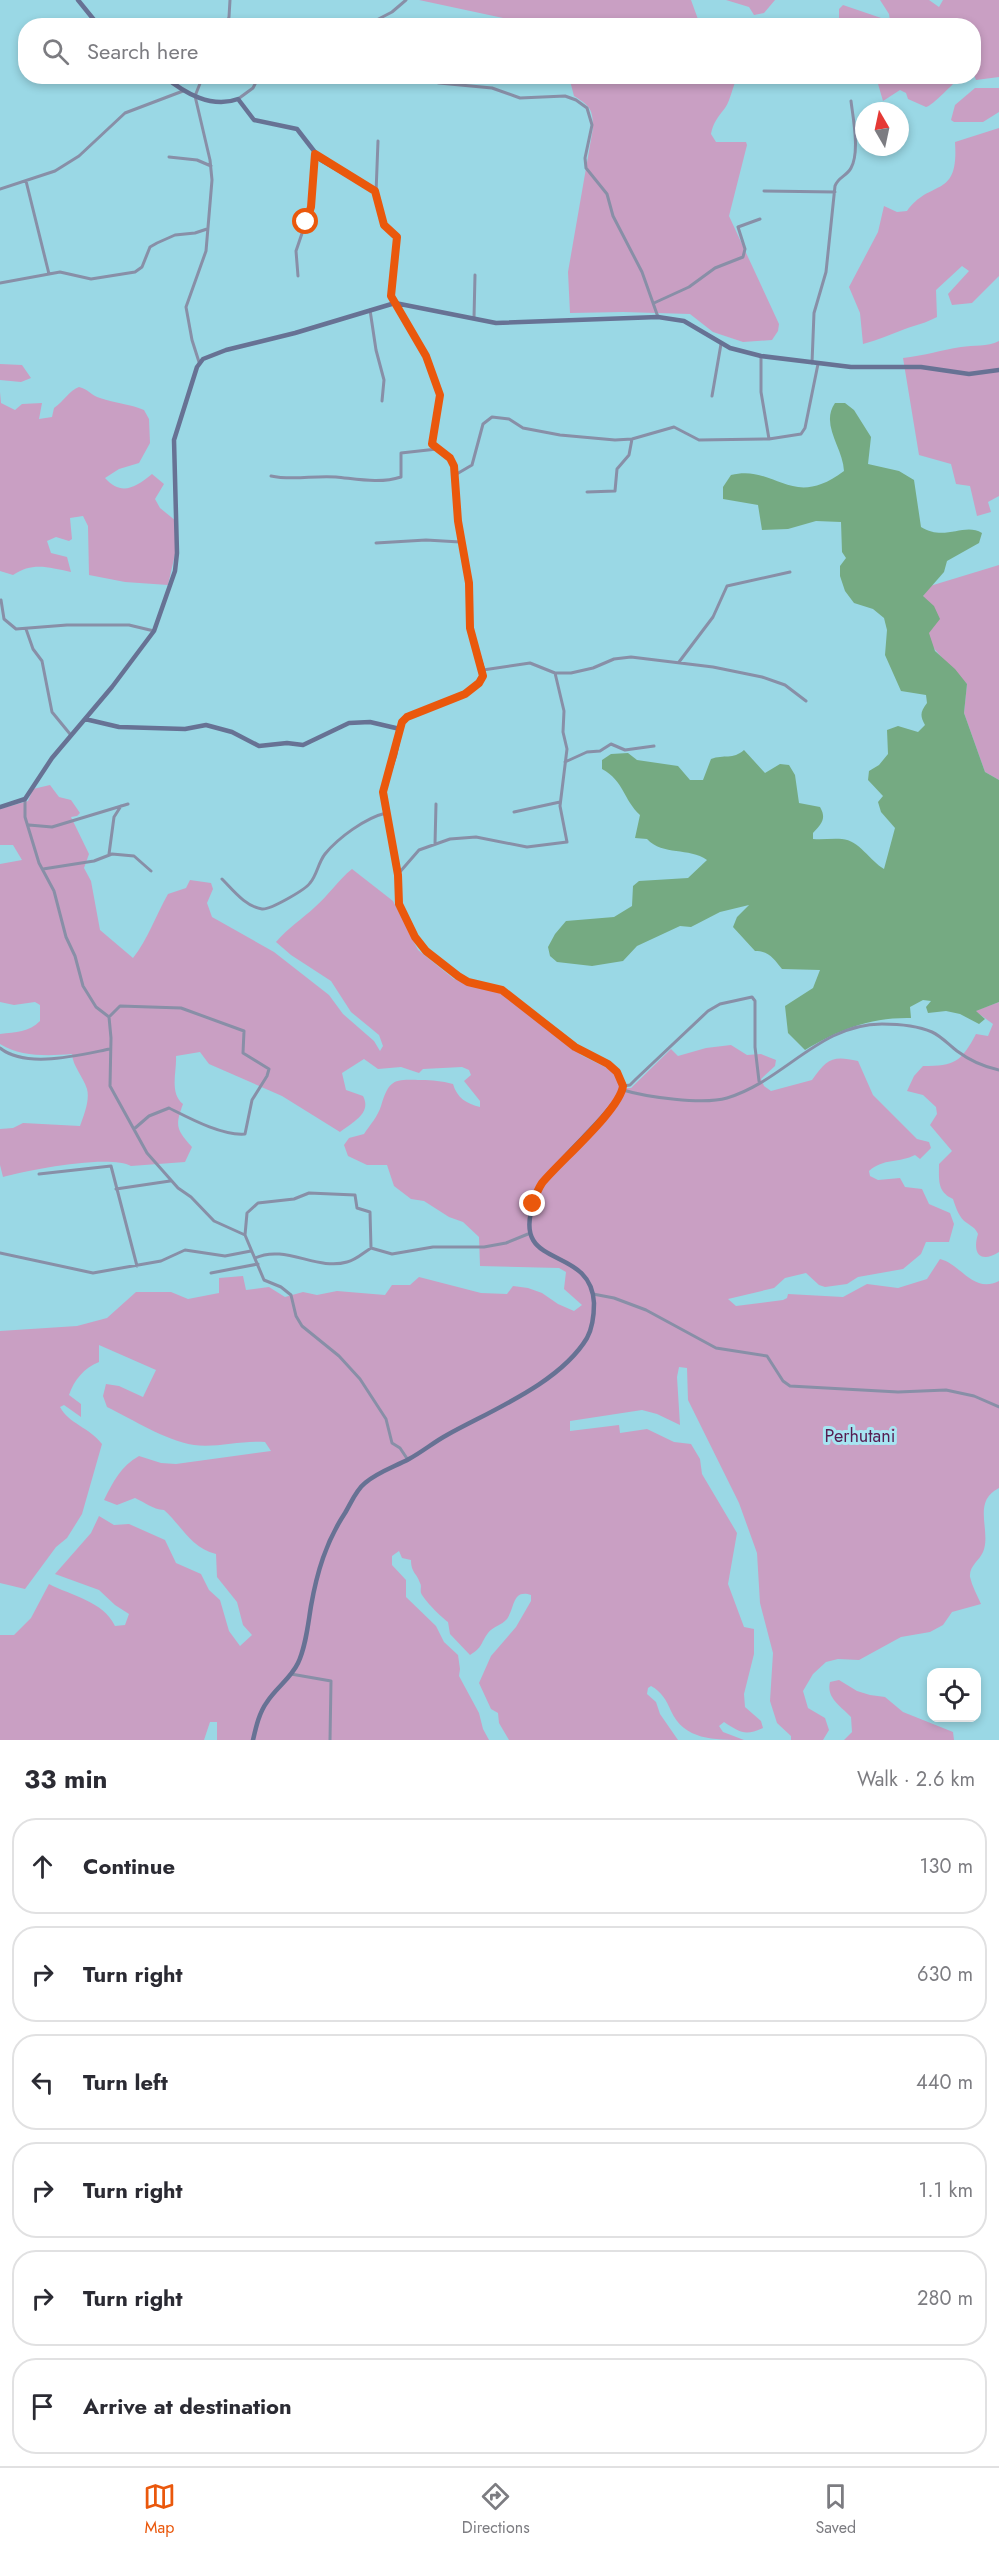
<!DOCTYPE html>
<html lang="en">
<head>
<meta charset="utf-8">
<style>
	:root { --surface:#fff; --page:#f7f7f7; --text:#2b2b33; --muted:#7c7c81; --line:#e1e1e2; --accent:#ea580c }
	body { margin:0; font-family:Jost,sans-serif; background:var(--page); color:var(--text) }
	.controls { position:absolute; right:18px; bottom:18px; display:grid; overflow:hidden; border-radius:12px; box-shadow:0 3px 9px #0003 }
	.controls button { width:54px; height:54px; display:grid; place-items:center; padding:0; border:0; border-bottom:2px solid var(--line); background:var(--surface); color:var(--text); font:30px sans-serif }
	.compass { position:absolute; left:855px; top:102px; width:54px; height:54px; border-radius:50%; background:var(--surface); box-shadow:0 3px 9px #0003; rotate:351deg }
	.stop { position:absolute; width:18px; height:18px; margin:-14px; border:4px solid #ea580c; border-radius:50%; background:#fff }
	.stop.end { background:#ea580c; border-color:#fff; box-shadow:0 2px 6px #0008 }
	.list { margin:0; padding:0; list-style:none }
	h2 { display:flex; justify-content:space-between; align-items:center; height:78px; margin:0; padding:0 24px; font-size:26px }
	h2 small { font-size:20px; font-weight:400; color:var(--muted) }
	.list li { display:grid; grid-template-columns:39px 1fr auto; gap:18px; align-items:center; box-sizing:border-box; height:96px; margin:0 12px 12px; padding:0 12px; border:2px solid var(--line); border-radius:24px }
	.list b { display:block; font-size:22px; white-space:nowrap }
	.list em { font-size:20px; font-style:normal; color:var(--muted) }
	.icon { flex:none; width:33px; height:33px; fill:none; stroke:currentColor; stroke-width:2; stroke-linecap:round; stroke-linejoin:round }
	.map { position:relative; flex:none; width:999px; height:1740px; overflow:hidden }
	.search { position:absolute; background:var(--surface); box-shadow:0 3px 9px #0003; left:18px; right:18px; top:18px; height:66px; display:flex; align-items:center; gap:15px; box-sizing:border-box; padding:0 21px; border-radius:24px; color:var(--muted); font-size:22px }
	.sheet { height:726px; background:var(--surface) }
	nav { display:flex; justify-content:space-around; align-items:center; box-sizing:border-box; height:84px; border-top:2px solid var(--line); background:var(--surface); font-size:16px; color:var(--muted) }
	nav a { display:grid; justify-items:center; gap:3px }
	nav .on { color:var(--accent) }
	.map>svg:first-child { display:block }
</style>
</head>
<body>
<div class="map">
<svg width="999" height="1740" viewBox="0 0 999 1740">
	<rect width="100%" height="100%" fill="#9ad8e5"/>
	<path fill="#c99fc3" d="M419 0H691L699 22 674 26 535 25Z
		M726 0H775L764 13 754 15 749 7Z
		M880 0H929L939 7 943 0H999V77L976 80 974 75V26L839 25V9L843 5 890 21 889 14Z
		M569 77H738C732 86 731 100 725 108 718 117 713 123 711 134L716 142H746L747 145 729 216 779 324 778 331 772 340 743 342 713 332 690 314 623 312 570 313 568 272 593 128C593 109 590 106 574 96Z
		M876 77H962C951 84 934 105 926 107L908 99 906 93 900 90 883 101Z
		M975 88H999V112L983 122H954L951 120 955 105Z
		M999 128V276L972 303 952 305 948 294 969 271 962 266 936 290 937 317C926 323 916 325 905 329 891 334 878 340 863 344L860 313 849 287 878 232 884 206 897 212 907 211C931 178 959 200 955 142Z
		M999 341V496L988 502 991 512 977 516 970 486 956 484 951 464 919 455 903 358C923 356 941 350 961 347 974 345 987 347 999 341Z
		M0 364 22 365 31 378 21 382 0 380Z
		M79 387C88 389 92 396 100 398 115 403 130 404 144 410L149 419 150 443 139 463 119 469 105 478C121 496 135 488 152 474L164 484 155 499 160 508 176 521V550L168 585 125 582 89 575 88 526 83 516 70 518 72 539 69 541 56 537 47 541 51 553 67 557 71 572C48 567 32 562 13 575L0 571V392L1 403 15 410 22 404 42 403 39 419 52 417 54 408C64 401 70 390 79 387Z
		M999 565V780L985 772 964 713 967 684C957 673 946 663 937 652 925 639 926 613 923 596L930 586Z
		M50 785 59 797 71 800 80 813 77 816 71 817 89 854 84 868 91 881 100 930 133 958C148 939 156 915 168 894L186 888 190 880 211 883 213 889 207 903 212 917 274 952 329 995 343 1014 374 1041 380 1051 383 1046 379 1035 351 1012 331 981 291 955 276 942C288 928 302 919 315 907 329 895 338 880 352 869L393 901 418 950 454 979 501 993 581 1055 613 1071 621 1088H631L671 1049 678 1056 706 1048 731 1045 747 1055 761 1054 776 1060 775 1066 761 1079 764 1086 771 1091 812 1080C827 1059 832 1055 858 1061L873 1095 917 1139 929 1142 931 1148 920 1159 915 1155C900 1163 883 1158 869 1171L870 1176 878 1180 900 1178 905 1187 922 1189 929 1204 950 1213 954 1224 949 1242H926L921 1254 903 1269 858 1277 847 1284 825 1287 819 1285 806 1273 785 1278 774 1288 728 1299 736 1306 783 1300 787 1298 788 1294 843 1297 867 1284 898 1288 927 1279 940 1259C961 1264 973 1294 999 1281V1488C971 1502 992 1531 983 1552 979 1561 969 1566 970 1577 972 1586 977 1595 981 1604L952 1612 943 1625 930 1632 901 1637 859 1660 838 1659 826 1662 813 1674 803 1691 808 1708 825 1718 829 1730 823 1740H791V1736L777 1723 770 1701 773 1653 760 1603 757 1553 739 1503 688 1400 687 1368 679 1367 677 1377 680 1425 657 1414 642 1410 570 1421V1431L619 1425 620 1433 647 1429 674 1442 691 1444 700 1459 702 1474 737 1533 728 1584 744 1627 754 1629V1654L744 1694 745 1707 761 1721 763 1728C745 1736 741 1733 724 1722L719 1726 723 1732 744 1740C714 1740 684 1740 671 1711 666 1700 662 1692 651 1686L648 1688 647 1694 656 1702 660 1714 678 1740H509L499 1723 498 1713 491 1709 479 1683 491 1656 516 1627 531 1601V1595C512 1589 515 1608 507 1619 502 1625 492 1627 488 1633 480 1644 483 1647 470 1655L450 1634 448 1622C441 1617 424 1600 421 1593 420 1589 422 1586 420 1583 417 1573 411 1573 411 1560L402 1558 399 1551 392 1556V1565L406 1580V1597L436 1626 444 1642 458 1655 460 1669 459 1676 479 1713 483 1729 489 1740H217V1722H210L204 1740H0V1635H14L31 1618 49 1584C72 1596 103 1601 115 1626L125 1625 129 1614 115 1605 99 1590 55 1574 91 1533 99 1516 114 1525 129 1524 165 1540 176 1563 201 1574 209 1590 220 1600 229 1631 240 1646 252 1635 243 1625 237 1602 217 1577 216 1554C191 1548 182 1526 164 1510 152 1509 146 1503 135 1498L117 1505 104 1500C113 1482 121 1466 139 1456L161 1463 176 1464 271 1451 265 1442C241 1440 217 1448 194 1445 164 1440 134 1420 107 1407L103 1396 106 1384 119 1386 143 1397 156 1370 99 1345V1362C84 1368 74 1380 69 1395L81 1404V1417L64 1405 60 1407C69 1424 89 1427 102 1444L82 1514 67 1538 56 1547 25 1589 0 1583V1331L77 1326 107 1318 136 1292H171L188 1299 219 1293V1278L243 1276 246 1290 269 1287 285 1297 303 1292 317 1295 337 1291 385 1295 392 1285H410L419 1277 481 1293 507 1294 513 1286 528 1288 542 1293 558 1304 574 1311 582 1305 564 1289 566 1272 559 1268 480 1266 479 1237 463 1222 449 1217 424 1201 411 1199 394 1186 387 1165H367L348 1156 344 1145 349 1138 364 1134C370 1125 378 1116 381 1106 389 1079 394 1079 421 1080 433 1080 441 1081 453 1084 457 1098 467 1104 480 1107V1101L464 1081 471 1075 469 1070 462 1067 423 1069 419 1073 401 1067 378 1069 364 1059 342 1073 346 1090 363 1096C372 1113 353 1122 340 1132L282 1096 209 1064 200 1052 176 1056C177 1071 169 1093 183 1104 175 1126 176 1129 192 1147L185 1162 131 1166C110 1154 27 1170 3 1177L0 1165V1129L13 1128 23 1123 80 1126C84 1115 90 1100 87 1089 83 1076 73 1067 72 1054 48 1056 21 1057 0 1044V1034C16 1032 29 1032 40 1021V1005L35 1002 14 1005 0 1002V864L22 860 13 845H0V809L28 801 33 789Z
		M999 1002V1252C980 1264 972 1253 978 1234 975 1227 972 1227 967 1223 959 1218 956 1208 953 1199 937 1192 939 1180 939 1164L952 1151 930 1125 937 1114 936 1107 923 1095 907 1091 914 1076 923 1066C955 1066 961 1062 976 1034L988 1036 993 1024 975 1011Z
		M839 1680 857 1691 870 1695 885 1697 903 1712 953 1732 954 1740H844L852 1732 851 1717C841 1706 826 1698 830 1682Z"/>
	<path fill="#75aa82" d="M835 403H845L854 410 871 437 868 464 899 471 914 480 921 527C945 542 964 522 982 533L979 543 947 561 944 572 923 596 934 606 940 619 929 633 935 651 955 669 967 684 964 713 985 772 999 780V1002L976 1011 985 1019 979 1024 960 1014 946 1011 928 1013 926 1007 931 1001 923 1000 910 1007 911 1018C871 1017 838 1030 805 1050L788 1033 785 1006 813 988 820 970 782 969C774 959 769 951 755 951L733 927 737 917 749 905 720 912 691 927 680 926 637 946 623 961 592 966 557 962 550 956 548 947 555 934 566 921 614 917 632 906 633 886 639 881 688 878 707 860C689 847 663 856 647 839L635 838 640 815C623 799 624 781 602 769V760L611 754 628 753 637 760 678 766 690 780H703L711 759C724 754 733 760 744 750L765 773 780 764 789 765 795 775 799 803 820 807C827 819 821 824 813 833V839C823 840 832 838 842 839 859 840 870 861 884 869L895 828 881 812 878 802 883 796 868 780 869 771 879 765 888 754 887 730 898 726 918 732 925 725C920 716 920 712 927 703L926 695 901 691 885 655 887 630 884 618 873 609 854 603 845 591 840 576V566L846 558 842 552 841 522 816 521 788 529 762 530 758 505 723 499V487L731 475C776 464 791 511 844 471 843 447 820 425 835 403Z"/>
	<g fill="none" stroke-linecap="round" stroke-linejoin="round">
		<path stroke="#888fa7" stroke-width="3" d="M226 26 229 17 230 0
			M365 26 392 12 406 0
			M414 76 439 83 492 88 520 98 565 96 576 100 587 108 592 125 585 158 586 168 607 194 613 216 642 272 658 317
			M238 99 253 88 259 76
			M169 157 197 160 211 166
			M26 181 49 274
			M0 189 55 171 79 156 125 113 183 91
			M764 191 835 192
			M376 193 378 141
			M298 276 296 251 311 207 315 155
			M0 283 60 272 91 279 135 272 142 267 150 247 157 243 175 235 195 233 207 229
			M654 303 689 287 715 268 743 257 745 249 738 227 760 219
			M370 310 376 350 384 380 382 401
			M474 318 475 275
			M761 356V392L769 439
			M199 362 192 340 186 307 206 251 212 180 210 160 195 96 203 76
			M812 363 814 313 826 272 835 186C838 177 847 176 851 168 860 152 853 118 851 101
			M712 396 721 344
			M455 475 472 465 483 424 492 417 509 419 523 428 560 435 615 440 632 439 674 427 699 440 769 439 801 434 805 428 818 364
			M271 476C293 481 314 475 336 477 357 479 380 484 401 477V453L437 449
			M587 492 615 491 617 469 629 455 632 439
			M376 543 426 540 460 542
			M1 600 4 619 16 629 67 625H129L154 631
			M26 629 33 649 42 661 52 712 70 734
			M679 662 713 617 727 586 790 572
			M483 670 530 663 555 673H571L593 668 614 659 631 657 713 667 762 677 785 685 806 701
			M565 762 587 752 600 751 611 744 625 750 654 746
			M25 799V817L39 863 54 891 66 937 75 956 83 986 96 1007 109 1017 111 1038 110 1086 147 1153 178 1188 191 1197 214 1221 245 1235 264 1280 281 1287 291 1295 296 1316 302 1326 339 1356 360 1379 386 1419 392 1443 400 1448 408 1460
			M514 812 560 802
			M29 825 52 827 128 804
			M435 844 436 804
			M109 854 114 817 121 806
			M43 869 94 861 112 854 134 856 151 871
			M399 873 419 850 450 839 476 837 527 847 567 842 560 806 567 749 563 732 564 711 555 673
			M222 879C233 890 246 907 262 909 270 910 305 890 310 883 317 875 318 863 325 854 338 838 365 818 386 813
			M109 1017 120 1006 181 1008 244 1031 243 1053 269 1069 267 1076 252 1100 245 1134C222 1136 189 1118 169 1108L149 1116 134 1129
			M0 1048C26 1069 79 1055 110 1049
			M623 1086 630 1085 636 1079 708 1011 720 1004 752 997 755 1001V1047L759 1081
			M623 1090C646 1097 703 1105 727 1098 784 1081 819 1024 882 1024 897 1024 918 1026 932 1032 941 1036 949 1045 957 1051 969 1060 985 1067 999 1070
			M39 1174 111 1166 137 1266
			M116 1189 170 1181
			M245 1235 247 1213 258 1203 294 1199 309 1193 355 1195 357 1208 370 1212 371 1248
			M0 1253 93 1273 161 1261 185 1250 225 1256 251 1251
			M255 1258C285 1244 317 1271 347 1262 356 1260 363 1253 371 1248L392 1254 433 1247H484L506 1243 528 1234
			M211 1273 258 1264
			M593 1294 614 1298 646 1310 716 1348 767 1356 783 1381 790 1386 898 1392 946 1390 974 1396 999 1407
			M291 1674 331 1681 330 1740"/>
		<path stroke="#677294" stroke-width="4.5" d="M78 0 99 26
			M164 76C184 93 212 109 238 99L254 120 297 129 321 160 375 191 384 225 397 237 391 297 426 356 440 395 432 444 450 458 454 466 458 521 469 583 470 628 483 670 482 680 465 694 407 717 402 722 395 755 383 792 398 875 399 904 415 937 426 951 458 977 468 982 502 990 575 1047 608 1064 617 1072 623 1086C622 1095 615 1102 609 1109 588 1136 546 1169 535 1199 507 1273 591 1242 594 1303 594 1315 593 1327 587 1338 560 1383 492 1410 447 1435 434 1442 422 1452 409 1459 394 1467 378 1472 365 1483 356 1490 351 1503 345 1513 326 1542 317 1572 311 1606 308 1624 306 1646 298 1663 291 1678 276 1688 267 1702 259 1713 256 1727 253 1740
			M85 719 119 727 185 729 206 725 232 732 259 746 287 743 303 745 349 723 370 722 400 729
			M0 807 25 799 52 758 112 687 154 631 175 571 177 553 174 440 197 367 203 359 226 350 295 333 395 303 496 323 658 317 684 321 730 348 761 356 851 367H921L969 374 999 370"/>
	</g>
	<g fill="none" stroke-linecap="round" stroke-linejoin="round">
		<path stroke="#ea580c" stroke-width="8" d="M306 222 311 207 315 154 375 191 384 225 397 237 391 296 426 356 440 395 432 444 450 458 454 466 458 521 469 583 470 628 483 676 479 683 465 694 407 717 402 722 383 792 398 875 399 904 415 937 426 951 458 976 468 982 502 990 575 1047 608 1064 617 1072 623 1086C620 1110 559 1162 542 1183 538 1189 535 1197 533 1204"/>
	</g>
	<g text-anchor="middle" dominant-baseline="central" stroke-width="6" stroke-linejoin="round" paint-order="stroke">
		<g font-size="18" fill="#561c51" stroke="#a7e5f2">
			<text x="860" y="1436">Perhutani</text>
		</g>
	</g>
</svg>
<div class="controls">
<button><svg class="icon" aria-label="locate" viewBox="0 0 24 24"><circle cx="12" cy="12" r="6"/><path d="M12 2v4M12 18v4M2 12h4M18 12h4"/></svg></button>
</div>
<svg class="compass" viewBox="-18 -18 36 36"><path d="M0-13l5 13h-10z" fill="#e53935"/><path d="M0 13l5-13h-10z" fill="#7c7c81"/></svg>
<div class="stop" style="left:306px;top:222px"></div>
<div class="stop end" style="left:533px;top:1204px"></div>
<div class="search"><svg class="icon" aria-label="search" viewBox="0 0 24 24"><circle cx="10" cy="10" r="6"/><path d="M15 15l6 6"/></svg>Search here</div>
</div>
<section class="sheet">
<h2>33 min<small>Walk · 2.6 km</small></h2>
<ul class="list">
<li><svg class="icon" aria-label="ahead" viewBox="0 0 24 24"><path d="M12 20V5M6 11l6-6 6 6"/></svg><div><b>Continue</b></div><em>130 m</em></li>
<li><svg class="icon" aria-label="right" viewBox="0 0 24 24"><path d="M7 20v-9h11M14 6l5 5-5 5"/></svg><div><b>Turn right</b></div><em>630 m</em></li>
<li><svg class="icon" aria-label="left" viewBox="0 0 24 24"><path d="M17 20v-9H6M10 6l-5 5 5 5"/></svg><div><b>Turn left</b></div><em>440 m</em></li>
<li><svg class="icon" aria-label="right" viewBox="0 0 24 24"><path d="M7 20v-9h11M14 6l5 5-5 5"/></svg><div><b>Turn right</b></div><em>1.1 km</em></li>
<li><svg class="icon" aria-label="right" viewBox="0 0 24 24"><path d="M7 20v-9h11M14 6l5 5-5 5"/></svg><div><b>Turn right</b></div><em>280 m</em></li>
<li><svg class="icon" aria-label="arrive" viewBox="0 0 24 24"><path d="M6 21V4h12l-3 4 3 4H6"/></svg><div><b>Arrive at destination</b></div></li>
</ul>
</section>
<nav>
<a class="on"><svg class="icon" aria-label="map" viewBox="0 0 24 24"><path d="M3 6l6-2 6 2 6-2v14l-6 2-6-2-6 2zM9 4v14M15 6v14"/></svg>Map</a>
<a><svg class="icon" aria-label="directions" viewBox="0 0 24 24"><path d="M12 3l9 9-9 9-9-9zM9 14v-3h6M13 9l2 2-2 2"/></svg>Directions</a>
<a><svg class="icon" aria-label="saved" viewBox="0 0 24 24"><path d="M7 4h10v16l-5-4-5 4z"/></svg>Saved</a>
</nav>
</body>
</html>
